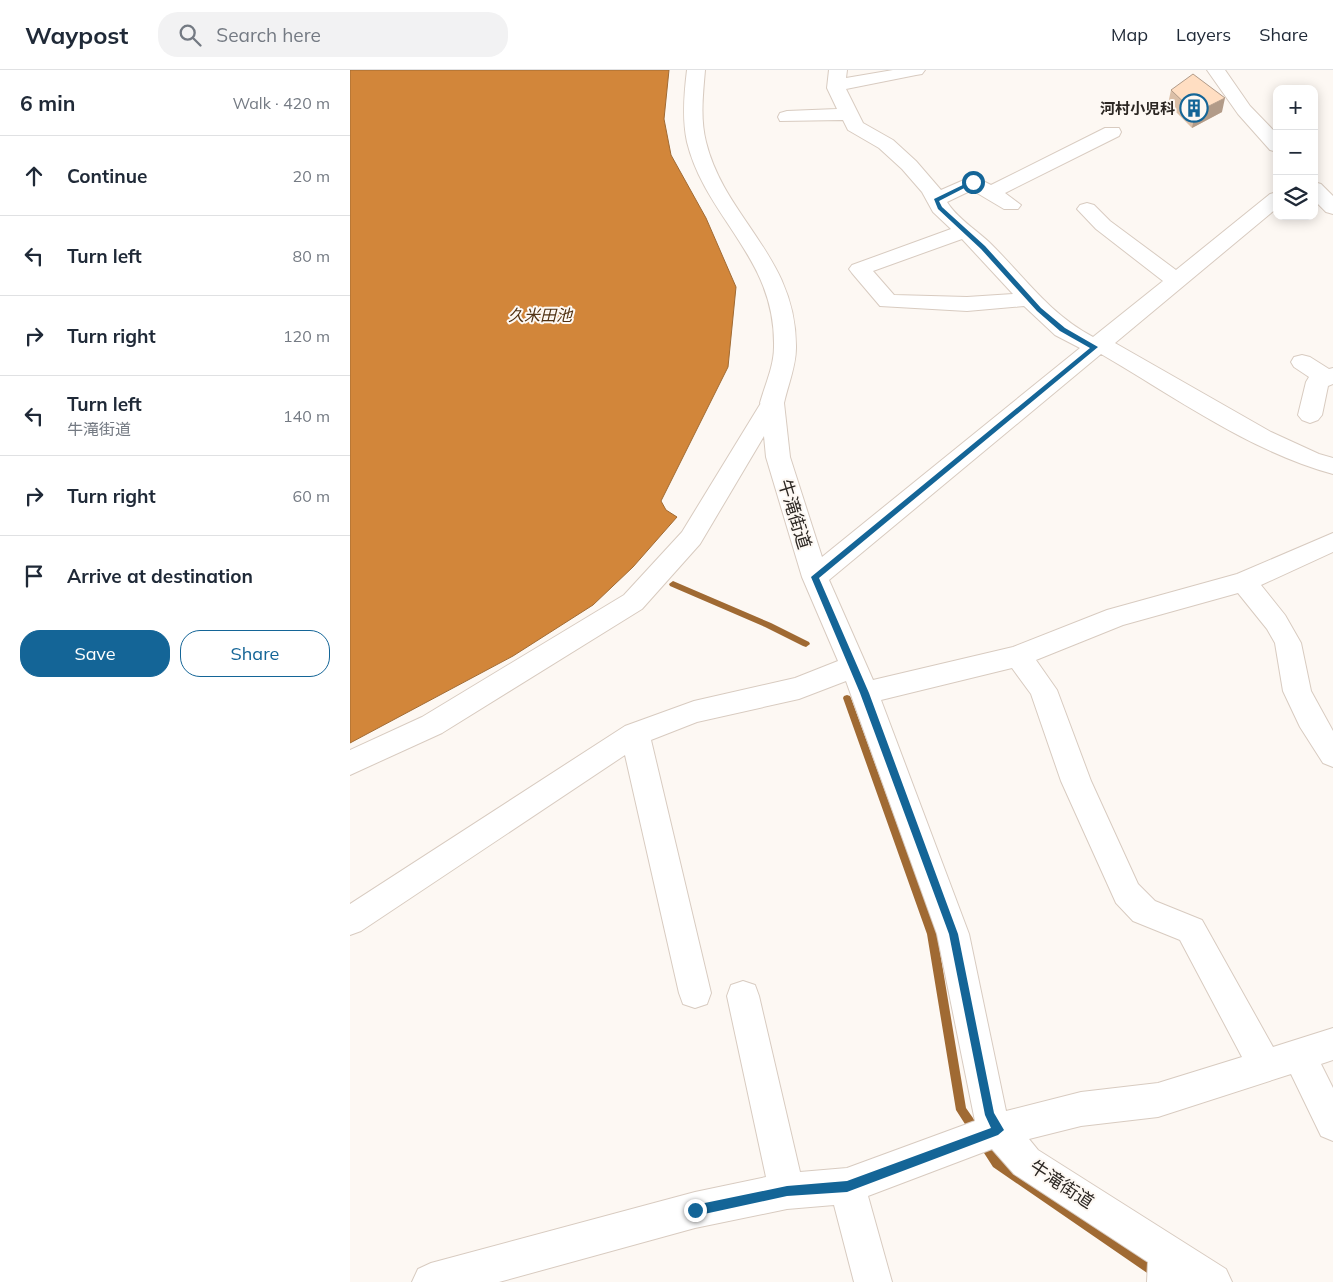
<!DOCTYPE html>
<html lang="en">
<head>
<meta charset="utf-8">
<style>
	:root { --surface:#fff; --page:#f2f2f3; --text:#1f2937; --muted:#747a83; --line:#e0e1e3; --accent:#146597 }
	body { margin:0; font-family:Mulish,"Noto Sans JP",sans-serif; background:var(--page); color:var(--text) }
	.controls { position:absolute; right:15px; top:15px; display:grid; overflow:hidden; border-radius:10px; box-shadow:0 2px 12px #0003 }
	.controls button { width:45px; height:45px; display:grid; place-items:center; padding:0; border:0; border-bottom:1px solid var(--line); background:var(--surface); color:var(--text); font:25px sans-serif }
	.stop { position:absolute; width:15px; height:15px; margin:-11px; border:4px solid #146597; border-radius:50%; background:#fff }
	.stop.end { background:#146597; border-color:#fff; box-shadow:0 1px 5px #0008 }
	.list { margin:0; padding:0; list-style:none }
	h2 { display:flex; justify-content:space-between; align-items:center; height:65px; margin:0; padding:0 20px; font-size:21px }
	h2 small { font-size:16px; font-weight:400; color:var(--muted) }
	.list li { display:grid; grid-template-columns:32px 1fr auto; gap:15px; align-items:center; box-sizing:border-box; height:80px; padding:0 20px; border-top:1px solid var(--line) }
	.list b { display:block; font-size:19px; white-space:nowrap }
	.list p { margin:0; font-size:16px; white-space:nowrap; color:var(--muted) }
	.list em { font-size:16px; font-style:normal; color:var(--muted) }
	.actions { display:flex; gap:10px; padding:15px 20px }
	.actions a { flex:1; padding:11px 0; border:1px solid var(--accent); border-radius:20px; text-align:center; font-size:18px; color:var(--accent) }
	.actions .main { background:var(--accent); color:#fff }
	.icon { flex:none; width:28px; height:28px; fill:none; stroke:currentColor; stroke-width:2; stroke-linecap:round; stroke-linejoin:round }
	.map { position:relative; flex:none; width:983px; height:1212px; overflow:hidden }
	header { display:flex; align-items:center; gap:30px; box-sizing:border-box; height:70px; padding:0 25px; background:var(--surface); border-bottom:1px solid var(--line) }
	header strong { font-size:24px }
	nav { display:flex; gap:28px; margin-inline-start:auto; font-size:18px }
	.search { width:350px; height:45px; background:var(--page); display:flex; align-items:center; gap:12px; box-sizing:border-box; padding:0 18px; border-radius:20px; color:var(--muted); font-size:19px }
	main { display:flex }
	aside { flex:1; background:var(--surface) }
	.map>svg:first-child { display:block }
</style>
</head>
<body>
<header>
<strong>Waypost</strong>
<div class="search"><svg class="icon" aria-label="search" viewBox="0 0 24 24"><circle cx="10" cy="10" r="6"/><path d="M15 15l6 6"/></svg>Search here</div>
<nav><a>Map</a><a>Layers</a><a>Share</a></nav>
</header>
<main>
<aside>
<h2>6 min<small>Walk · 420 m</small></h2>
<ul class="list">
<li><svg class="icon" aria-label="ahead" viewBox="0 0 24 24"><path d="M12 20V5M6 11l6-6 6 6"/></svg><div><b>Continue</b></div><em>20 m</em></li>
<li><svg class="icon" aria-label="left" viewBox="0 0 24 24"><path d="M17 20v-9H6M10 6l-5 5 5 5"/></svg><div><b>Turn left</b></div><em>80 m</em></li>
<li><svg class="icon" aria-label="right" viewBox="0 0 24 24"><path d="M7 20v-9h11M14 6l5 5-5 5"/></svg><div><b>Turn right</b></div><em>120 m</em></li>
<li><svg class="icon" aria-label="left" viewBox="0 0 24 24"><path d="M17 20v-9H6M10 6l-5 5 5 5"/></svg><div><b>Turn left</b><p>牛滝街道</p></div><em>140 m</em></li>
<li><svg class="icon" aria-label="right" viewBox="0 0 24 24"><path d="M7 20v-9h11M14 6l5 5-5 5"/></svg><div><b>Turn right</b></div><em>60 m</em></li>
<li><svg class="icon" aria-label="arrive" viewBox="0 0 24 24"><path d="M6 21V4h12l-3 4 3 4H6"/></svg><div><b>Arrive at destination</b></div></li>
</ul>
<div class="actions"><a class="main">Save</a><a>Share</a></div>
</aside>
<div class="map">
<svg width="983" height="1212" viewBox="0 0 983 1212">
	<rect width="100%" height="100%" fill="#fdf8f3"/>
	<path fill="#d2863a" stroke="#a06a33" d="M0 0H319L314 49 321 85 356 148 386 217 378 297 311 431 316 440 327 447 283 497 243 535 163 586 0 673Z"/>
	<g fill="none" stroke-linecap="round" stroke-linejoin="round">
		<path fill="#a06a33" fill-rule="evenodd" d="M323 511 421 553 459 572 460 574 456 577 453 576 415 557 320 516 319 514Z
			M497 625 500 626 501 628 587 864 616 1038 632 1061 630 1065 626 1066 622 1065 606 1040 577 864 493 628 494 626Z
			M633 1066 637 1068 651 1089 811 1199 813 1203 811 1207 807 1209 803 1207 643 1097 627 1072 629 1068Z"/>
		<g stroke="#d8cbc0" stroke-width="2">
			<path id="minor" d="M479 0H497L496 8 543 0H575L572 4 566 5 496 19 513 53 543 70 566 91 591 120 623 106 641 115 755 58H769L771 62 769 66 655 123 671 135 668 139H654L622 120 597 132C606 147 626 160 639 172 674 206 698 243 743 267L813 211 746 159 727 139 730 135 737 133 744 135 760 151 826 200 920 124 927 122V138L765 273 921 362 969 384 983 388V404C901 382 825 327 751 284L479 510 523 610 663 577 757 540 887 504 983 463V482L911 515 935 545 951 573 961 621 983 661V697L973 693 950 657 933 621 925 573 917 559 888 523 773 555 686 590 707 620 741 711 788 814 805 831 852 850 923 977 983 958V990L971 994 983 1018V1071L971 1066 941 1004 808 1047 731 1056 679 1069 688 1080 876 1199 882 1212H797L798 1192 664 1104 642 1079 518 1126 542 1212H504L484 1135 437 1139 345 1158 149 1212H62L68 1199 81 1193 345 1122 416 1107 377 926 381 915 393 911 405 915 409 926 450 1102 497 1098 625 1051 587 864 496 611 449 629 347 652 301 670 361 923 357 934 345 938 333 934 329 923 275 685 11 861 0 865V834L275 656 344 631 445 608 488 591 452 507 416 387 414 366 350 474 292 539 92 663 0 705V680L72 647 274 525 332 462 414 328 422 325 430 328 434 333 440 387 472 487 730 278 705 265 674 236 617 241 530 236 502 203 499 199 502 195 601 159 583 142 572 122 552 99 529 78 498 60 493 50 430 51 428 47 430 43 437 41 487 39 477 18ZM612 169 663 224 617 227 544 225 523 201ZM662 598 681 624 711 711 766 833 783 851 830 870 892 987 808 1013 731 1022 656 1041 619 864 531 630Z
				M952 285 960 287 979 299 983 298V314L978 316 972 345 968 350 960 353 952 350 948 345 956 312 959 307 944 297 941 292 944 287Z"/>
		</g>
		<g stroke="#d8cbc0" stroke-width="2">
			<path id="tertiary" d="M337 0H355C353 24 350 48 356 72 375 149 447 187 446 278 446 296 438 315 434 333L430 338 422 341 414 338 410 333C415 315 424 296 424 277 426 187 356 149 337 72 332 49 334 24 337 0Z
				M857 0H875L900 36 927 64V82L920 80 888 44Z
				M964 112 971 114 983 126V144L976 142 964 130Z"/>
		</g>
		<use href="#minor" fill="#fff" fill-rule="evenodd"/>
		<use href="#tertiary" fill="#fff" fill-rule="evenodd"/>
	</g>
	<path fill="#dbbfa7" d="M821 20 872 42 842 58 818 34Z"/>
	<path fill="#b29b88" d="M875 28 872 42 842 58 845 43Z"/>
	<path fill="#ffdec2" stroke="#b29b88" d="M843 4 875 28 845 43 821 20Z"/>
	<path fill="#146597" d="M621 111 626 112 589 131 592 137 635 176 691 238 715 258 748 277 469 508 519 623 608 864 644 1043 654 1060 648 1065 497 1122 437 1126 345 1146 340 1140 345 1135 437 1116 497 1111 641 1058 635 1045 599 864 510 623 461 507 740 278 710 261 687 241 631 179 588 139 584 129Z"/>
	<defs>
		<g id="building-ring" transform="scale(1.4375)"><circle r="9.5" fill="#fdf8f3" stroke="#146597" stroke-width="1.5"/><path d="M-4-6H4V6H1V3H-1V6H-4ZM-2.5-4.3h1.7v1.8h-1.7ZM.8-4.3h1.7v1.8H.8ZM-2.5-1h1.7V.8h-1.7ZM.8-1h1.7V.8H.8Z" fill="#146597"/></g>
	</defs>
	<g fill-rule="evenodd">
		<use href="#building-ring" x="844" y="38"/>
	</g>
	<g text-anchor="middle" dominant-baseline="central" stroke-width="4" stroke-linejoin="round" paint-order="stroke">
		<g font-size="15" font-weight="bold" fill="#2c2723" stroke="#fdf8f3" text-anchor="end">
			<text x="825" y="38">河村小児科</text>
		</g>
		<g font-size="16" font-style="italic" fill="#503112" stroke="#fdf8f3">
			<text x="190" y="245">久米田池</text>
		</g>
		<g font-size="18" fill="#2c2723" stroke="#fdf8f3">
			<text transform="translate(445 444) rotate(73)">牛滝街道</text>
			<text transform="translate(712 1114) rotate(33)">牛滝街道</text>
		</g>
	</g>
</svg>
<div class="controls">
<button>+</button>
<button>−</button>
<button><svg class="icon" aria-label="layers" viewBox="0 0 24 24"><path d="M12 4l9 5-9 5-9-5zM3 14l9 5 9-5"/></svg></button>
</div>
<div class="stop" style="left:623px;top:112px"></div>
<div class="stop end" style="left:345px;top:1140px"></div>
</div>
</main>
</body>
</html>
